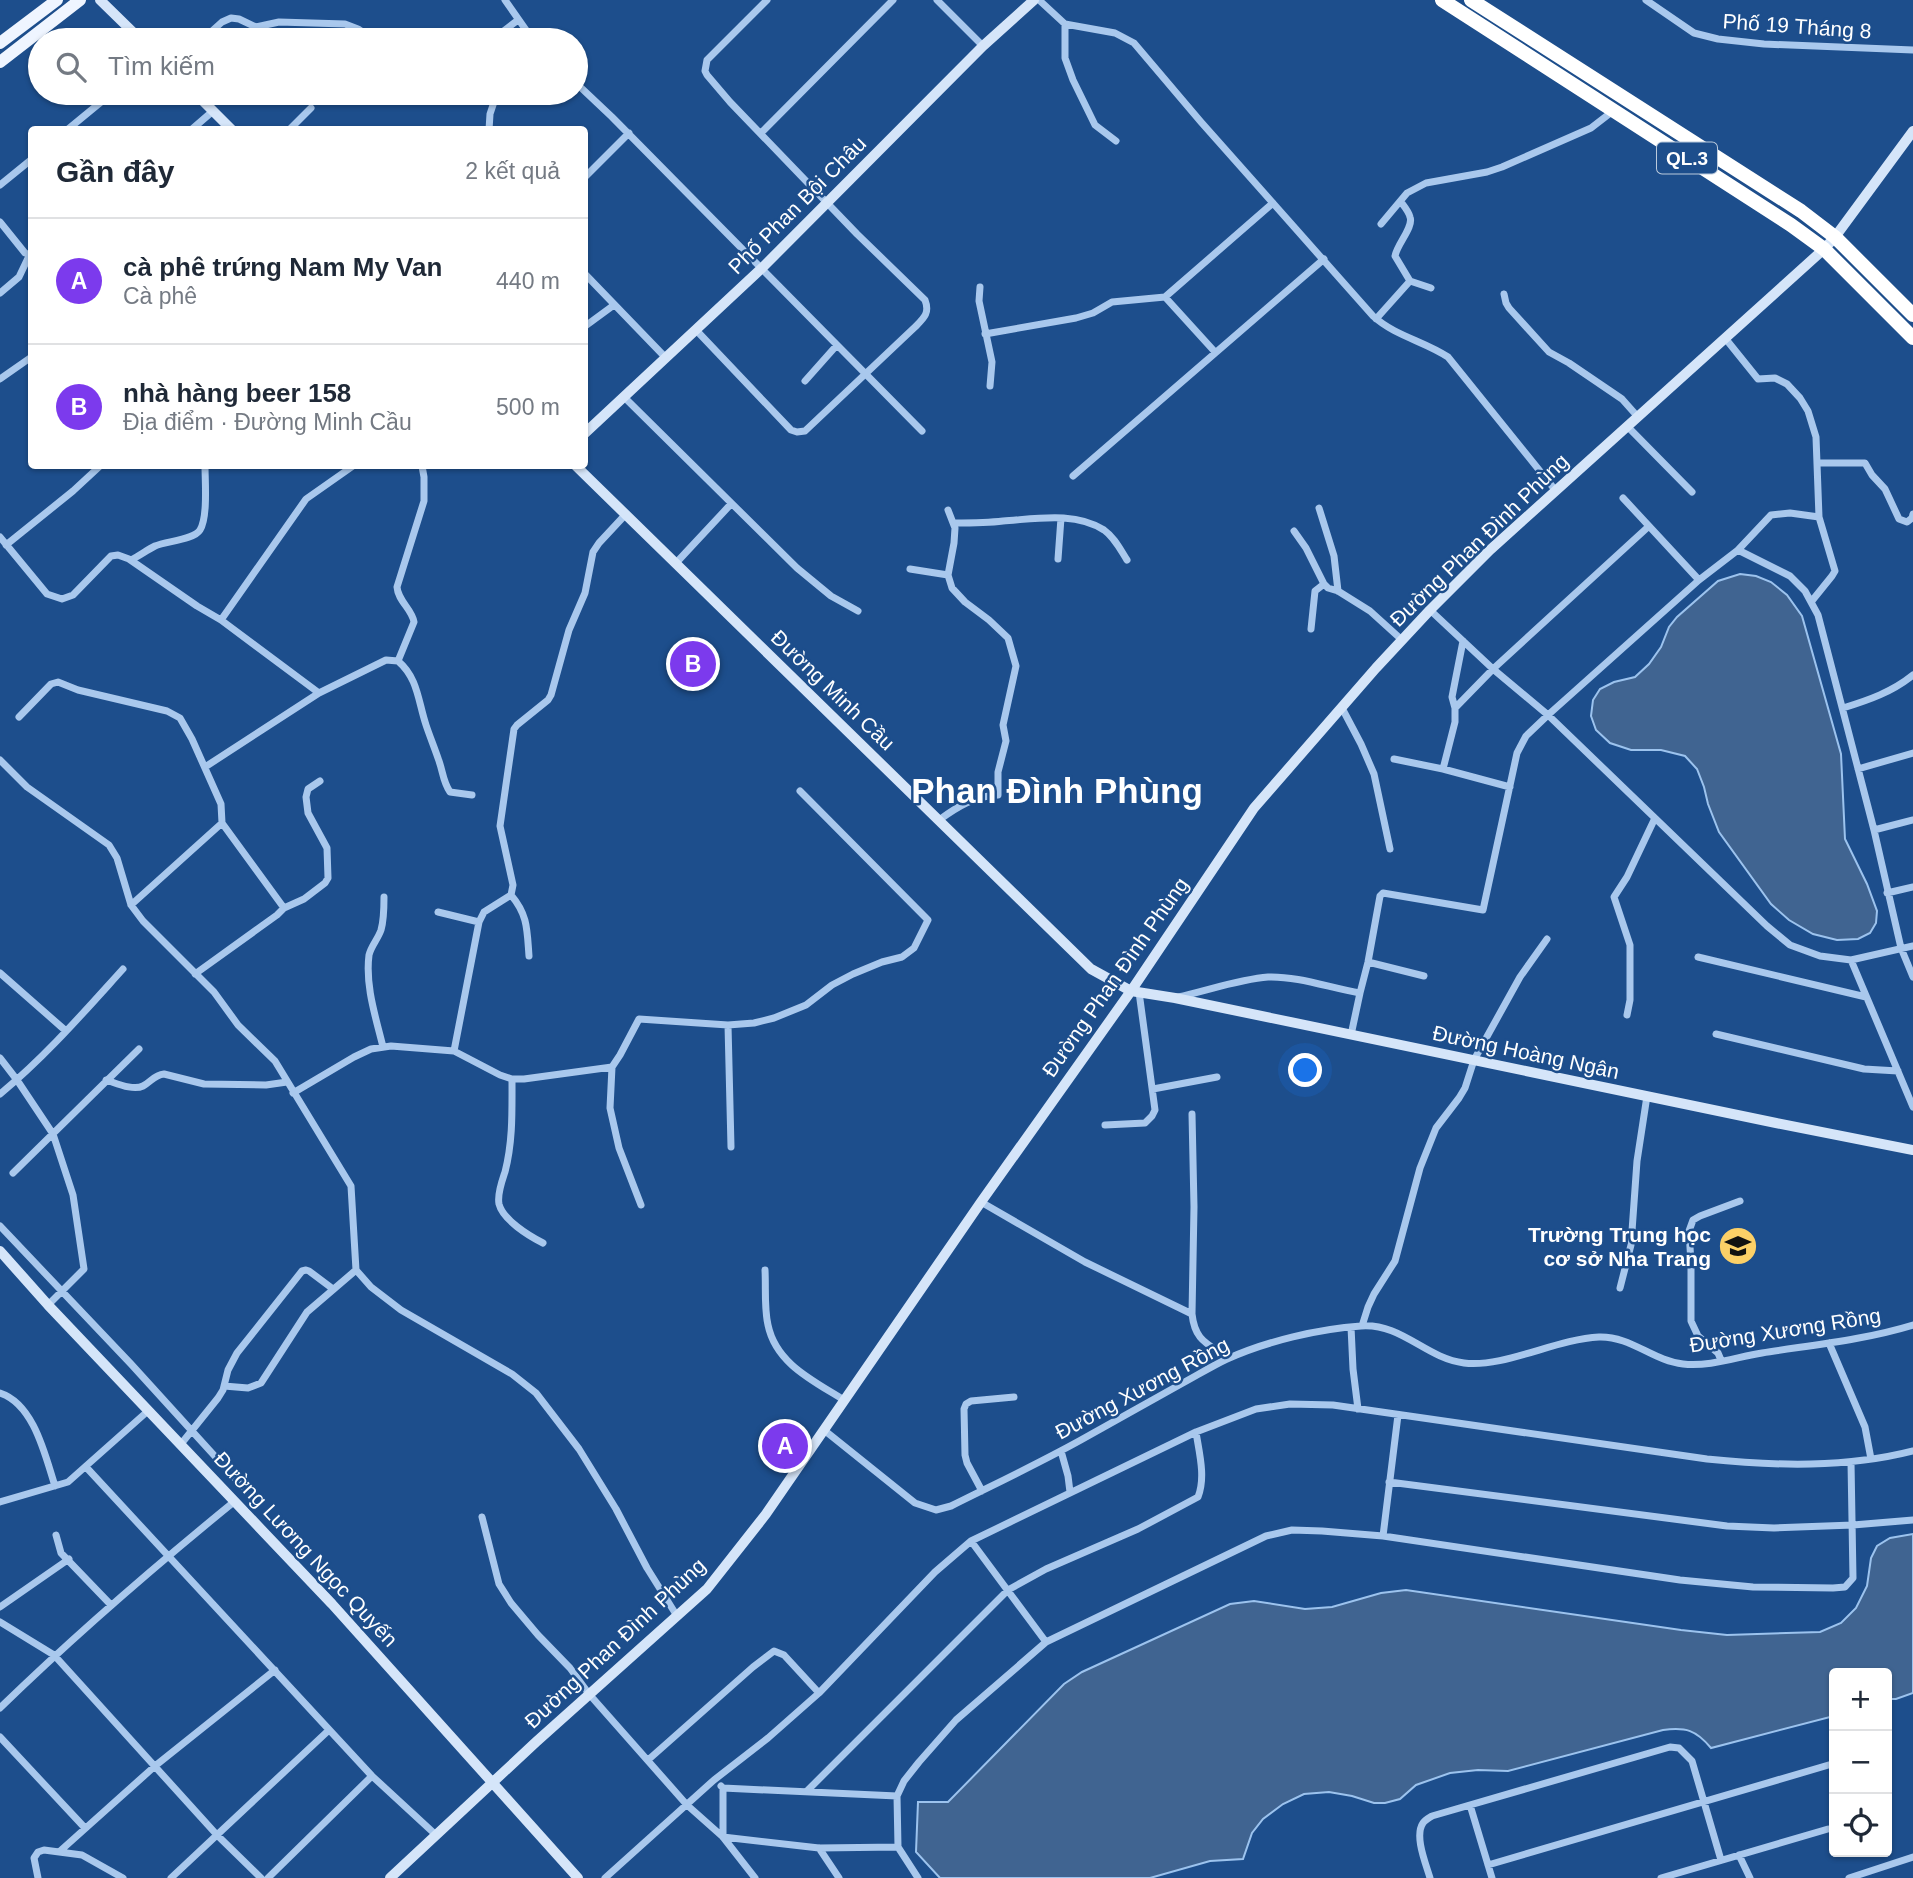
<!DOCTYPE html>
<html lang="vi">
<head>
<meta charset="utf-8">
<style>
	:root { --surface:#fff; --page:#f2f2f3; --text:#1f2937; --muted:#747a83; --line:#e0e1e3; --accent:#7c3aed }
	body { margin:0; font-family:Helvetica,sans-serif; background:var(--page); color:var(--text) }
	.controls { position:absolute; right:21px; bottom:21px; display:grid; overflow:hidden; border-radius:7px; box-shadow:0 2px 5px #0004 }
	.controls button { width:63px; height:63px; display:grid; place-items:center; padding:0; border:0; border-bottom:2px solid var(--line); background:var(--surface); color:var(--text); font:35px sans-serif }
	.you { position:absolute; left:1306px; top:1071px; width:24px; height:24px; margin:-18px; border:5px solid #fff; border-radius:50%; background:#1a73e8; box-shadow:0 0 0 10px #1a73e833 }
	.badge { display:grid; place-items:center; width:46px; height:46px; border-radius:50%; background:var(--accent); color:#fff; font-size:23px; font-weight:700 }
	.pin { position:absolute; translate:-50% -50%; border:4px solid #fff; box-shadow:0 2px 7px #0006 }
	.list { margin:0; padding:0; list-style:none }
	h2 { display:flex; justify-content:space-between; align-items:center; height:91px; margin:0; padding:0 28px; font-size:30px }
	h2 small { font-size:23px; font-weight:400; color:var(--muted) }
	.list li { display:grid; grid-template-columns:46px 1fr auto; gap:21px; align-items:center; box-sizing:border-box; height:126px; padding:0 28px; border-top:2px solid var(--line) }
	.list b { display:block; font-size:26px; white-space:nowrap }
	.list p { margin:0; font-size:23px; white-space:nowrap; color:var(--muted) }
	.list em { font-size:23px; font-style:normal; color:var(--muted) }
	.icon { flex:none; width:38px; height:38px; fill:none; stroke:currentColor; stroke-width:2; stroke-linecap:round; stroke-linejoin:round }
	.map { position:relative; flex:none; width:1913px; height:1878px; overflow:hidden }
	.search { position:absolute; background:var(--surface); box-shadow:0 2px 5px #0004; left:28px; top:28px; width:560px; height:77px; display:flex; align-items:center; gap:18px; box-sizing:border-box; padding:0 24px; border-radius:38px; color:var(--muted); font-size:26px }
	.panel { position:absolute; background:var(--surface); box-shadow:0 2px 5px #0004; left:28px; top:126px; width:560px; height:343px; border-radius:7px }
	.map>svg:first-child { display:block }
</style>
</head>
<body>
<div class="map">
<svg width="1913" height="1878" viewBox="0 0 1913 1878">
	<rect width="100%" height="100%" fill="#1d4e8c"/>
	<path fill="#406491" stroke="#9cc3ee" stroke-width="2" d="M1740 574 1756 576 1771 582 1787 595 1802 616 1841 754 1845 839 1867 884 1877 911 1876 923 1870 933 1858 939 1837 940 1813 934 1789 920 1771 904 1719 832 1708 804 1704 787 1697 769 1685 756 1661 750H1631L1610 743 1596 730 1591 716 1593 700 1600 689 1614 682 1635 677 1649 664 1661 647 1669 627 1677 617 1718 581Z
		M1913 1534V1693L1896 1699H1887V1673H1834V1716L1711 1748C1696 1730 1686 1727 1663 1730L1508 1771 1478 1770 1450 1773 1416 1785 1400 1799 1385 1803H1374L1352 1796 1329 1792 1304 1794 1283 1804 1263 1819 1252 1833 1243 1859 1210 1861 1150 1878H940L916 1852 918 1802H948L1064 1684 1082 1672 1230 1604 1254 1601 1305 1609 1332 1607 1381 1593 1406 1590 1681 1630 1727 1635 1820 1632 1841 1623 1856 1608 1867 1586 1871 1558 1877 1546 1890 1538Z"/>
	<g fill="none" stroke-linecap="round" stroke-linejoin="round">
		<path stroke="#a9c8ed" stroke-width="7" d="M505 0 533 40
			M937 0 983 46
			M1039 0 1065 24 1115 33 1134 43 1201 122 1373 316C1395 336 1424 341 1448 357L1556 491
			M1646 0 1694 33 1718 39 1764 44 1913 50
			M1065 24V58L1073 80 1095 125 1116 141
			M202 40 222 22 231 18 239 19 256 27 279 22 345 24 358 29 374 40
			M492 40 518 20
			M576 83 612 117 922 431
			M67 130 112 93
			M191 130 213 111
			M289 130 311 108
			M489 130 490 114 497 93
			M761 133 893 0
			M584 178 629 133
			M0 185 32 159
			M0 222 25 253 32 255
			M1381 224 1407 193 1426 183 1487 172 1502 167 1591 128 1613 111
			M584 273 666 358
			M1410 281 1431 288
			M980 287 979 301 992 362 990 386
			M0 293 19 277 29 256
			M1504 294 1506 303 1509 308 1549 352 1569 363 1622 399 1638 417
			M1165 297 1215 352
			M1376 319 1410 281 1395 256C1397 244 1414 227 1410 217 1409 212 1404 206 1401 202
			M584 327 614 305
			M696 330 791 430 797 432 805 431 915 327C924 318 930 313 925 300L857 234 730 102 707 75 705 71 707 60 767 0
			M985 334 1076 318 1093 313 1112 302 1165 297 1273 203
			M1725 338 1758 379 1775 378 1787 384 1800 398 1808 411 1816 437 1819 517 1835 571 1832 576 1811 602
			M0 379 30 358
			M805 381 837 345
			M624 397 797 568 831 596 858 611
			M1627 426 1692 492
			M1817 463H1865L1872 475 1885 489 1899 519 1907 522 1912 518 1913 514
			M1073 476 1324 259
			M1623 498 1699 580
			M1319 508 1334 556 1338 591
			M954 523C971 523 987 523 1003 521 1035 519 1075 511 1104 530 1114 537 1120 549 1127 560
			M1294 531 1306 548 1324 584 1328 588 1338 591 1370 611 1402 640
			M0 537 47 594 62 599 73 595 111 556 118 555 129 559 197 606 221 620 319 693
			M6 545 73 491 100 466
			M1738 550 1771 515 1790 513 1819 517
			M1058 559 1061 518
			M131 560C139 556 147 550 155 546 166 541 194 540 200 530 208 517 205 481 205 466
			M676 563 731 504
			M910 569 948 575
			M1430 610 1493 669 1548 715 1767 926 1790 945 1820 956 1851 960 1913 946
			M221 620 306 499 353 466
			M1311 629 1315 591 1324 584
			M398 661 414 622C412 609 398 601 397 587L424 501V477L422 466
			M1342 708 1361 744 1374 774 1390 849
			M1455 708 1452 697 1463 641
			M1843 708C1869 700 1892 692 1913 675
			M19 717 51 684 58 682 78 690 167 711 180 718 192 739 221 804 222 823 284 908 277 915 195 974
			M1394 759 1443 769 1510 787
			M0 760 27 787 109 845 117 858 131 905 143 921 214 992 238 1025 275 1061 351 1186 356 1270 371 1287 401 1310 512 1374 536 1393 579 1449 616 1509 647 1568 677 1616
			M205 767 319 693 386 660 398 661C418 678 418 701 426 725 430 737 435 749 439 761 443 772 443 782 450 792L472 795
			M1443 769 1455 722V708L1493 669 1648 527
			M1858 769 1913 753
			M939 820C957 807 974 796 998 795V772L1006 741 1003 725 1016 666 1008 638 989 620 965 602 952 588 948 575 954 543 955 528 948 510
			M1874 830 1913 820
			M1887 893 1913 887
			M511 895C528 915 527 930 529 956
			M131 905 222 823
			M284 908 304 899 325 883 328 878 327 848 308 813 306 797 308 789 320 781
			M438 912 479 922
			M1698 957 1866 997
			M1851 960 1913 1107
			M1368 962 1424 976
			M0 973 66 1031
			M1178 997C1206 991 1240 979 1268 977 1298 976 1330 988 1360 993L1368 962 1380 896 1383 893 1483 910 1517 753 1526 736 1548 715 1699 580 1738 550 1790 576 1805 591 1818 615 1874 830 1901 948 1913 977
			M1627 1015 1630 1000V945L1614 897 1627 877 1655 818
			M728 1025 731 1147
			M1716 1034 1864 1069 1898 1071
			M1351 1035 1360 993
			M383 1047C376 1018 365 986 369 955 371 946 378 939 381 930 384 920 384 908 384 897
			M454 1051 479 922 484 912 511 895 513 885 500 826 514 729 517 725 548 700 551 695 569 630 585 593 593 552 599 543 626 514
			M0 1058 17 1080 53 1134 73 1195 84 1269 48 1305
			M512 1079C512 1111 513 1141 505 1172 502 1181 497 1194 499 1204 503 1220 529 1236 543 1243
			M106 1080C116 1083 133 1091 143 1086 151 1082 154 1075 164 1074L204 1084 266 1085 287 1082
			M1153 1089 1217 1077
			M293 1093 354 1057 371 1049 391 1046 454 1051 500 1075 512 1079H524L612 1067
			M0 1094C45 1057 84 1012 123 969
			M1192 1114 1194 1207 1192 1314
			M1105 1125 1145 1123 1152 1116 1155 1110 1139 992
			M13 1173 139 1049
			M981 1202 1085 1262 1192 1314C1195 1341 1207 1343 1228 1358
			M641 1205 619 1148 610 1108 612 1067 620 1055 639 1019 728 1025 754 1023 774 1018 806 1005 832 985 853 974 882 962 902 957 914 948 928 920 800 791
			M0 1226 131 1364 242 1486
			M765 1270C766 1288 764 1308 768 1325 776 1364 814 1381 844 1400
			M1620 1288 1631 1245 1637 1161 1647 1096
			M1362 1326 1368 1307 1374 1294 1395 1261 1420 1168 1436 1128 1459 1098 1465 1088 1474 1060 1520 977 1547 939
			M1351 1327 1353 1369 1358 1409
			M1829 1343 1865 1427 1871 1459
			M1721 1360 1718 1353 1698 1336 1691 1321V1263L1689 1231 1693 1220 1700 1216 1740 1201
			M224 1386 248 1388 261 1383 307 1312 356 1270
			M0 1393C34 1404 45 1455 55 1486
			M824 1430 915 1503 936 1510 951 1506C997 1483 1044 1461 1088 1436 1119 1419 1150 1401 1181 1384 1196 1376 1212 1366 1227 1359 1267 1341 1318 1329 1361 1326 1402 1323 1425 1358 1464 1363 1504 1368 1556 1339 1599 1337 1631 1336 1653 1361 1683 1364 1709 1367 1737 1357 1762 1353 1812 1345 1864 1340 1913 1325
			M181 1444 218 1398 223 1390 228 1370 237 1353 302 1271 306 1270 309 1271 333 1289
			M1061 1451 1068 1476 1070 1492
			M86 1467 372 1776 436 1835
			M1389 1482 1727 1526 1774 1528 1853 1525 1913 1520
			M982 1491 967 1463 965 1455 964 1409 966 1404 971 1401 1014 1397
			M0 1502 68 1482 149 1410
			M482 1517 499 1584 511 1603 538 1635 570 1668 589 1694 687 1805 723 1837 755 1878
			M56 1535 61 1553 111 1605
			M1383 1536 1398 1415
			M971 1541 1046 1642
			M0 1607 69 1559
			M0 1622 54 1655 217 1835 261 1878
			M0 1708C75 1635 154 1567 235 1501
			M0 1737 85 1828
			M648 1760 753 1667 774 1651 784 1655 819 1693
			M721 1786 723 1788 897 1796
			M723 1788V1837L819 1848 898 1847
			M807 1791 1008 1590 1046 1569 1138 1529 1198 1497C1206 1477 1199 1452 1196 1432
			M1470 1805 1492 1878
			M819 1848 839 1878
			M59 1852 155 1766 275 1670
			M1739 1855 1750 1878
			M1488 1865 1832 1764
			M38 1878 34 1858 38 1852 44 1850 82 1855 123 1878
			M171 1878 329 1730
			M268 1878 372 1776
			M605 1878 714 1780 768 1738 819 1693 935 1572 971 1541 1196 1432 1256 1409 1290 1404 1333 1405 1707 1459C1775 1466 1847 1468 1913 1451
			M918 1878 898 1847 897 1796 904 1781 919 1762 956 1720 1046 1642 1266 1536 1292 1530 1322 1531 1383 1536 1680 1580 1753 1587 1833 1588 1845 1587 1853 1578 1851 1462
			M1430 1878C1426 1864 1414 1836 1423 1823 1425 1820 1429 1818 1432 1816L1670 1747 1679 1748 1692 1761 1721 1860
			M1661 1878 1828 1829
			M1849 1878 1913 1857"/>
		<path stroke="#d5e5f9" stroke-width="10" d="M100 0 141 40
			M195 93 232 130
			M584 434 762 268 983 46 1034 0
			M576 466 1091 969 1131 991 1175 998 1776 1123 1913 1150
			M0 1251 48 1305 332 1604 578 1878
			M390 1878 536 1742 707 1589 766 1514 981 1202 1131 991 1254 808 1376 668 1430 610 1490 550 1824 249 1835 237 1913 131"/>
		<path stroke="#eff5ff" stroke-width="12" d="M0 43 57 0
			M0 62 80 0"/>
		<path stroke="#fff" stroke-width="14" d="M1442 0 1791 225 1824 249 1913 338
			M1471 0 1801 211 1835 237 1913 315"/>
	</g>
	<defs>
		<g id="school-disc" transform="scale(2.0125)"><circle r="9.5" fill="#fcd067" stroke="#1d4e8c"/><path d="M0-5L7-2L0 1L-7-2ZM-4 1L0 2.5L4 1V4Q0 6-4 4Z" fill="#111"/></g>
	</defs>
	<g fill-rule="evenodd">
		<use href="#school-disc" x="1738" y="1246"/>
	</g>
	<g text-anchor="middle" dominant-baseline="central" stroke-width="5" stroke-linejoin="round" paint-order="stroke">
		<rect fill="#1d4e8c" stroke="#bbcadc" stroke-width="2" x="1657" y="142.5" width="60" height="31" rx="5"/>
		<g font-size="19" font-weight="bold" fill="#fff">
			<text x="1687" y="158">QL.3</text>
		</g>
		<g font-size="21" fill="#fff" stroke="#1d4e8c">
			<text transform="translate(1797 26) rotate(4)">Phố 19 Tháng 8</text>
			<text transform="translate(797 205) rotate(-45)">Phố Phan Bội Châu</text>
			<text transform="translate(1479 540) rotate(-44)">Đường Phan Đình Phùng</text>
			<text transform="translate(833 690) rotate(44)">Đường Minh Cầu</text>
			<text transform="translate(1115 977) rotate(-55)">Đường Phan Đình Phùng</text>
			<text transform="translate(1526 1052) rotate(12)">Đường Hoàng Ngân</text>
			<text transform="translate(1785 1330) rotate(-9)">Đường Xương Rồng</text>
			<text transform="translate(1142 1388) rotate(-28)">Đường Xương Rồng</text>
			<text transform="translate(306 1549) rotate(47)">Đường Lương Ngọc Quyến</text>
			<text transform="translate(615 1643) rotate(-43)">Đường Phan Đình Phùng</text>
		</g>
		<g font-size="21" font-weight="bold" fill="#fff" stroke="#1d4e8c" text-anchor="end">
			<text x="1711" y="1234">Trường Trung học<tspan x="1711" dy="24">cơ sở Nha Trang</tspan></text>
		</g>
		<g font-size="35" font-weight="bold" fill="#fff" stroke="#1d4e8c">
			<text x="1057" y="790">Phan Đình Phùng</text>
		</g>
	</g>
</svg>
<div class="controls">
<button>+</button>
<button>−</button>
<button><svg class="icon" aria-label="locate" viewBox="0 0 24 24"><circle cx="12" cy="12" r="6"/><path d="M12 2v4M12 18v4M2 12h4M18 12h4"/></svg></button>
</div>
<div class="you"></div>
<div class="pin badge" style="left:785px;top:1446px">A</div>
<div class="pin badge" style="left:693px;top:664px">B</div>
<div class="search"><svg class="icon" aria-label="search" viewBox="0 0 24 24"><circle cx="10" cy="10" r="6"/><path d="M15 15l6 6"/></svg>Tìm kiếm</div>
<section class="panel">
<h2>Gần đây<small>2 kết quả</small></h2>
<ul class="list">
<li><span class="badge">A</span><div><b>cà phê trứng Nam My Van</b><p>Cà phê</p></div><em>440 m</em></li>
<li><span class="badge">B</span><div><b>nhà hàng beer 158</b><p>Địa điểm · Đường Minh Cầu</p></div><em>500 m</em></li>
</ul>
</section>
</div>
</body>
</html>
